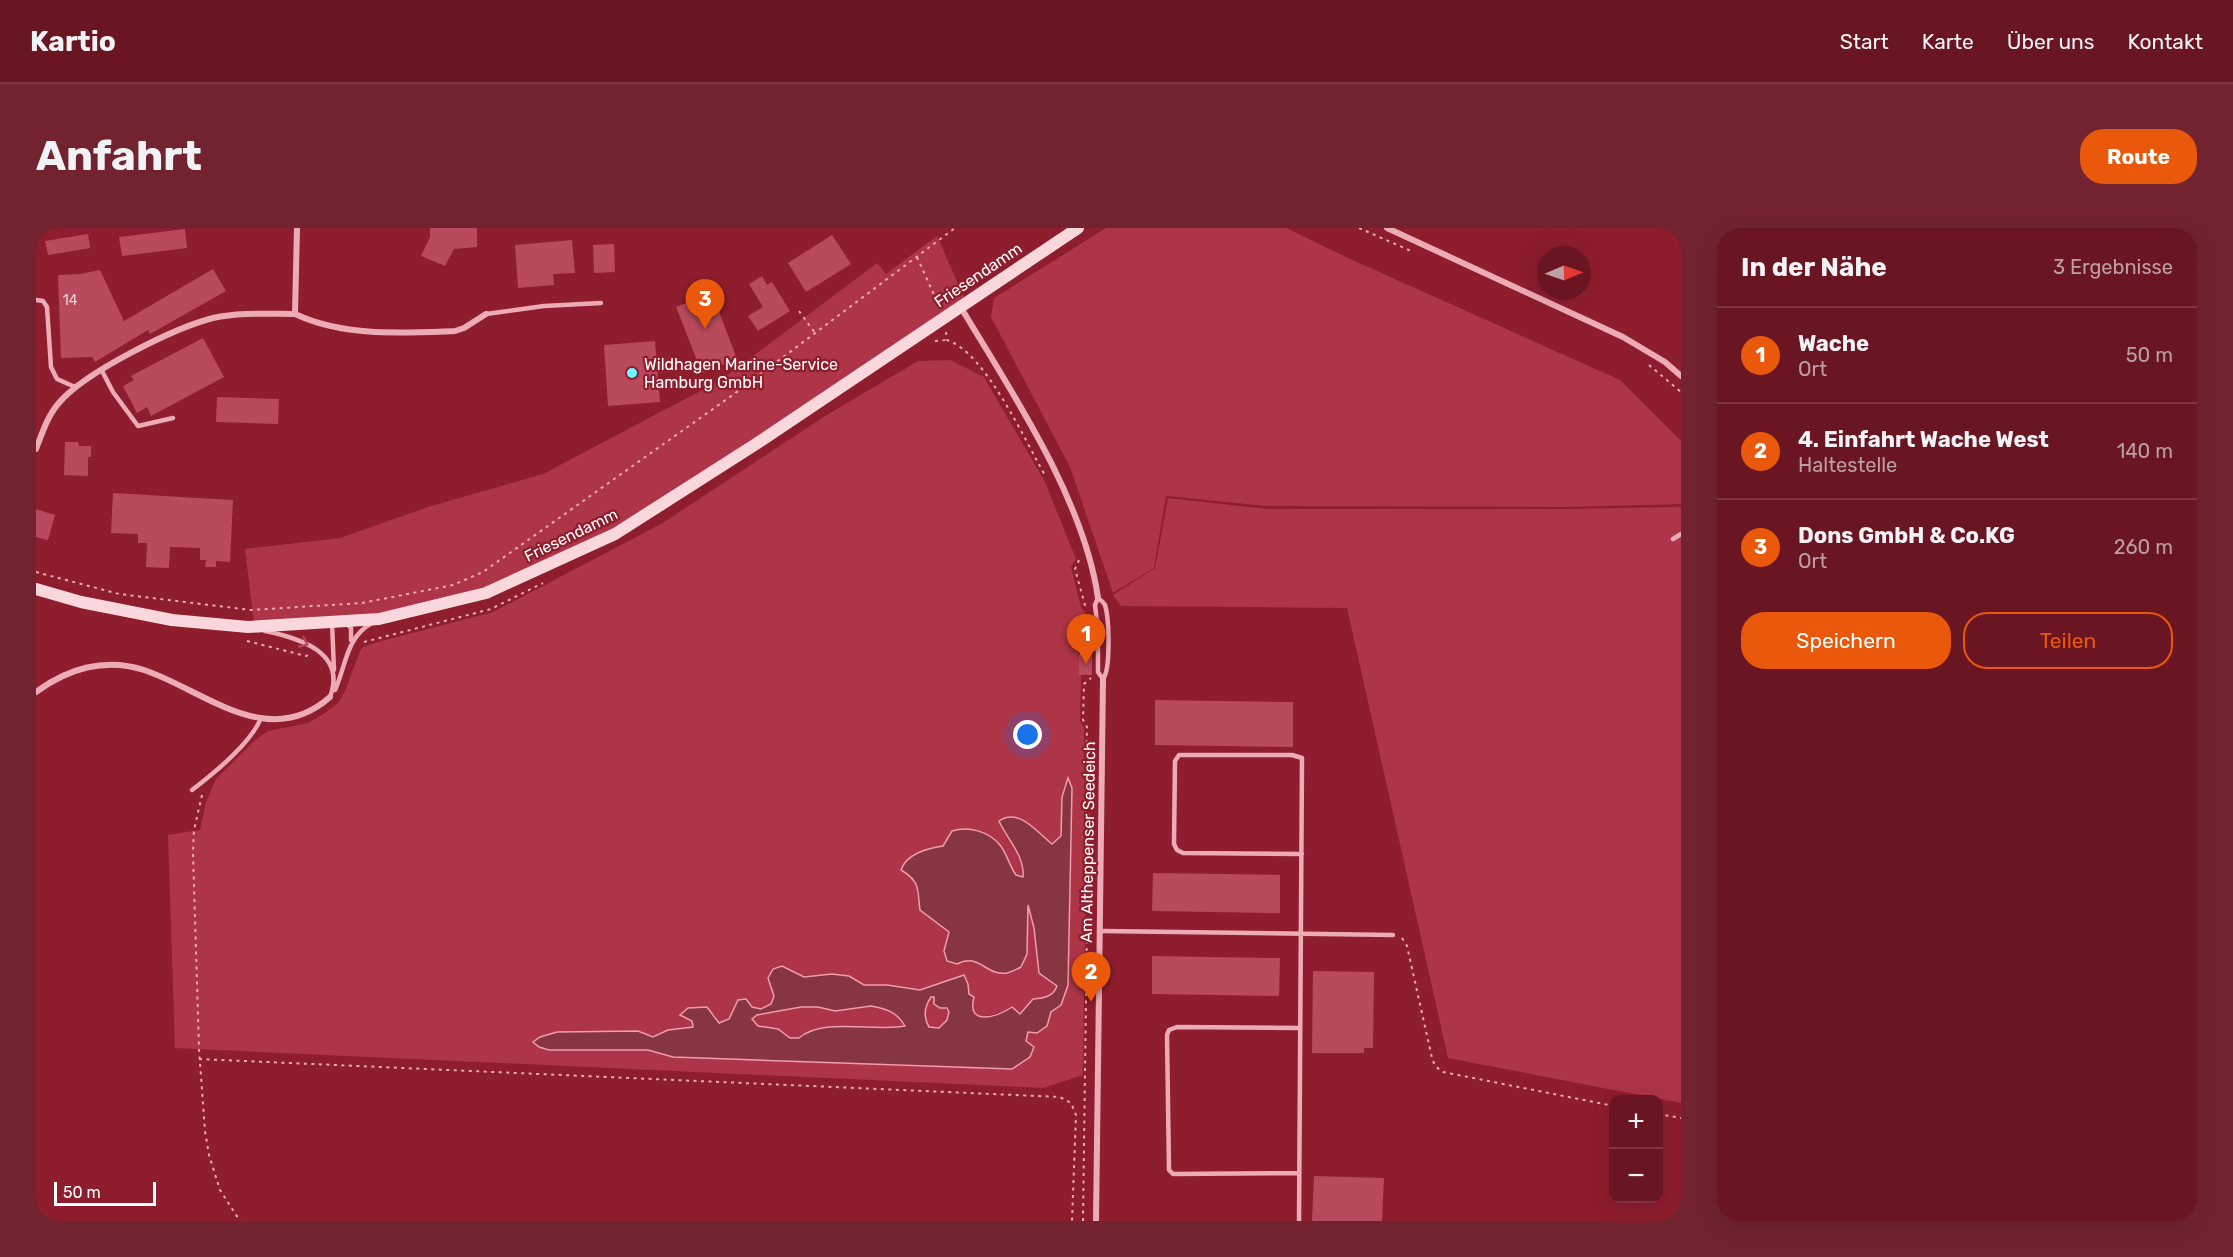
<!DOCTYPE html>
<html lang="de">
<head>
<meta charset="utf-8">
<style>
	:root { --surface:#6a1622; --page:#72232f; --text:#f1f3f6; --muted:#be9fa5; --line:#7d3540; --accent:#ea580c }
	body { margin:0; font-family:Rubik,sans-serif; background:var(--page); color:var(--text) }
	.controls { position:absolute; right:18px; bottom:18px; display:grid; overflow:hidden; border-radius:12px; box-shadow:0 6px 24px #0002 }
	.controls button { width:54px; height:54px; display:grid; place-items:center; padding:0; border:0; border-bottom:2px solid var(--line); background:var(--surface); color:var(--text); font:30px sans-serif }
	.compass { position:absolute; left:1501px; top:18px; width:54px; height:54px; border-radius:50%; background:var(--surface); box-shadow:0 6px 24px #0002; rotate:88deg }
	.scale { position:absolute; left:18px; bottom:15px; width:102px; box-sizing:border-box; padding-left:6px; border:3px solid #fff; border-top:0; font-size:16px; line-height:21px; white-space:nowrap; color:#fff; -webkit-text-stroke:4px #8e1d2d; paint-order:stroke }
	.you { position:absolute; left:992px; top:507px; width:21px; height:21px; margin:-15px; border:4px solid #fff; border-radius:50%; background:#1a73e8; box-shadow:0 0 0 9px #1a73e833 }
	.badge { display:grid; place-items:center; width:39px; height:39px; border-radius:50%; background:var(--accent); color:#fff; font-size:20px; font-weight:700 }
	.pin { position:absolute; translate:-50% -50px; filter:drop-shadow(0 2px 3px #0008) }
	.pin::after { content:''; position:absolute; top:32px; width:21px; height:18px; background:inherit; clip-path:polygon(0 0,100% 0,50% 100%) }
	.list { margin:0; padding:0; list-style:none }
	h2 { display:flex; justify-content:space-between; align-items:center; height:78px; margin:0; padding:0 24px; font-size:26px }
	h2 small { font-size:20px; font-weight:400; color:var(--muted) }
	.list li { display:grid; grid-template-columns:39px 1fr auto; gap:18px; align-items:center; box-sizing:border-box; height:96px; padding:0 24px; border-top:2px solid var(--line) }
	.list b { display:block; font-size:22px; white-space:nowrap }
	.list p { margin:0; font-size:20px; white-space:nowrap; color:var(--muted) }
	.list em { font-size:20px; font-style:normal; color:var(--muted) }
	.actions { display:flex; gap:12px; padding:18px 24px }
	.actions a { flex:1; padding:14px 0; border:2px solid var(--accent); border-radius:24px; text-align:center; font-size:21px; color:var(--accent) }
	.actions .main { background:var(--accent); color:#fff }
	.map { position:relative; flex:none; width:1645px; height:993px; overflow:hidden; border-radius:24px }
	header { display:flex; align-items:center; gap:36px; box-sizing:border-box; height:84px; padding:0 30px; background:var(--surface); border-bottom:2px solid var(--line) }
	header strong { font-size:28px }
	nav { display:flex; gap:33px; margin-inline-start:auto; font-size:21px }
	.intro { display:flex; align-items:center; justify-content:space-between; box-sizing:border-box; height:144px; padding:0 36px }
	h1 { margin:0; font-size:42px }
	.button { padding:15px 27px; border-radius:24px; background:var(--accent); color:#fff; font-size:21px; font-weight:700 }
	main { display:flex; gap:36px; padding:0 36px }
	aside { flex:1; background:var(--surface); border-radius:24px; box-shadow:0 6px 24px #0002 }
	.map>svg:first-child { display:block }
</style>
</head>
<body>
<header>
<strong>Kartio</strong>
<nav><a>Start</a><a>Karte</a><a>Über uns</a><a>Kontakt</a></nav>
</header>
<div class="intro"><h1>Anfahrt</h1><a class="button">Route</a></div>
<main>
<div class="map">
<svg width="1645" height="993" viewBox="0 0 1645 993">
	<rect width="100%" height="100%" fill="#8e1d2d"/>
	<path fill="#ae3447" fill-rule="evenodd" d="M1070 0H1250L1312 30 1584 152 1645 213V276L1532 279 1231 278 1130 268 1118 340 1077 365 1034 239 955 89 958 70Z
		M901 8 928 69 731 204 578 301 448 360 342 386 218 395 209 321 304 310 392 279 507 246 685 152 841 35 850 46Z
		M914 132 948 149 1009 254 1040 331 1035 339 1045 379 1050 386 1048 392 1050 420 1043 421V446L1045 447 1044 493 1048 501V546L1051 548 1047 847 1007 860 139 820 132 607 164 602 170 574 180 551 218 513 232 503 272 495 289 485 302 475 309 463 324 423 327 419 342 414 457 384 625 296 789 188 882 133ZM1032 551 1036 560 1033 741 1025 777 992 803 976 841 638 829 612 822 504 809 521 804 602 803 617 809 632 802 657 799 656 793 678 786 683 795 716 779 725 781 735 776 738 768 732 750 782 747 813 748 828 757H851L884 763 904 755 932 756 933 766 937 769C930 800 953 785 969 784 974 784 980 786 984 786L997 771C1008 770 1017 769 1021 758L1003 745 998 700 992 674 991 726 946 738C936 730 921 728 908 723L913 704C902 693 889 688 883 672 879 661 884 660 876 649L894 620 907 618 916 603C933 598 952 603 964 617 970 624 974 639 980 647L987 649C988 632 977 617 968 604L993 596 1016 616 1025 608 1026 569Z
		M1132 270 1231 281H1522L1645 279V875L1412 830 1311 380 1085 378 1077 367 1119 340Z
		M895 769H898L913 784 911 792 903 800 893 799C887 789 889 779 895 769Z
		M835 778C851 781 861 784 870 799 863 799 857 801 851 801 823 802 786 790 763 810H754L742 801 722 798 715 791 721 787 765 779H782L799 783Z"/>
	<path fill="#873540" stroke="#ef9eac" stroke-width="1.5" fill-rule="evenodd" d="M1032 550 1036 560 1032 757 1025 777 1015 784 1011 798 1001 805 992 804 990 813 998 819 994 829 976 841 637 829 612 822H513L503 819 497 814 504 809 521 804 602 803 617 809 632 802 657 799 656 793 644 787 652 780 671 779 683 795 693 791 702 772 710 771 716 779 725 781 735 776 738 768 732 750 737 741 746 738 768 749 796 746 813 748 828 757H851L884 762 928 747 932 756 933 766 938 769C930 799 961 789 976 779L984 786 997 771C1008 770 1017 769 1021 758L1003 745 998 700 992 677 991 726 985 739C981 741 975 744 971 745 949 748 943 724 921 736L911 733 908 723 913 704 884 682C881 661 885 654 865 642 870 626 892 620 907 618L916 603C933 598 952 603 964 617 970 624 974 639 980 647L987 649C989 628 971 611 963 593 982 579 1001 604 1016 616L1025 608 1026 569ZM895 769H898V776L904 780H911L913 784 911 792 903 800 893 799C887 789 889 778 895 769ZM835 778C851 781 861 784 869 798 839 804 787 789 763 810H754L742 801 722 798 716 791 721 787 765 779H782L799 783Z"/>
	<path fill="#b84a5b" d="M394 0H441V19L418 21 409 38 385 28 394 9Z
		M149 1 151 20 86 28 83 9Z
		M52 6 54 20 12 27 9 13Z
		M796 7 815 36 770 64 752 35Z
		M536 12 539 45 517 46 518 57 482 60 479 17Z
		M578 16 579 44 558 45 557 17Z
		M177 41 190 63 114 106 112 102 59 134 56 129 25 130 22 47 44 46 64 42 88 93Z
		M726 48 731 57 736 54 754 83 722 103 712 88 727 79 713 56Z
		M676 65 701 131 666 145 640 79Z
		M167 110 188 149 115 188 111 179 101 185 87 158 98 152 95 148Z
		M619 113 624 174 572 178 568 117Z
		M181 169 243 171 242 196 180 194Z
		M29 214H42L43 218H55V229H52V248L28 247Z
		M77 265 197 272 194 334 180 333V339H169L170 332H164V320L134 319 133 340 110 339 111 315H102V306L75 305Z
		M0 281 19 287 12 312 0 309Z
		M1043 426H1056V447H1043Z
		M1119 472 1257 474V519L1119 517Z
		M1117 645 1244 647V685L1116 683Z
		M1116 728 1244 730 1243 768 1116 766Z
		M1277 743 1338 744 1337 820H1328V825H1276Z
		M1278 948 1348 950 1346 993H1276Z"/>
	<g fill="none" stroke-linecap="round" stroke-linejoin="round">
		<path stroke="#edabb5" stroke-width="2" stroke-dasharray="3 4.5" stroke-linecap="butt" d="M1323 0 1375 23
			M881 29 903 78
			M763 83 779 105
			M910 104 911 112C950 125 989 213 1010 249
			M899 113 911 112
			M1613 137 1645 164
			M1043 332 1039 341 1050 381
			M0 344 83 366 215 382 326 375 417 357 447 344 698 166 919 0
			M1050 391 1051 421 1054 423
			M211 413 270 428 272 427
			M328 414 455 381 507 355
			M166 567 158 602 157 625 163 821 169 903 173 927 184 962 204 993
			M1366 710 1371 718 1396 830 1399 838 1407 844 1578 878
			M163 831 1024 869 1035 875 1040 887 1036 993
			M1622 886 1645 890
			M1047 993 1053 546 1050 545 1051 499 1047 492 1048 456 1055 450"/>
		<path stroke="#edabb5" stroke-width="4.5" d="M0 72 7 73 11 79 15 139 21 151 39 159
			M450 86 508 78 565 75
			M66 143 77 164 102 198 137 190
			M1637 311 1645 306
			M1062 370C1065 372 1067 374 1069 377 1073 390 1075 441 1067 451L1062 444V403L1059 377Z
			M296 394 298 442
			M311 396 315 400V412
			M229 403C263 410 311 424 294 469
			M299 462C310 438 310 409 336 395
			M156 562C177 546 215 515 225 490
			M1065 703 1357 707
			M1263 945 1137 946 1133 942 1131 807 1133 802 1141 799 1264 800
			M1263 993C1264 839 1265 684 1266 530L1256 527H1143L1139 533 1138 616 1141 622 1147 625 1266 626"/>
		<path stroke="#edabb5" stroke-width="6" d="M1351 0 1587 109 1629 134 1645 148
			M924 78C975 163 1048 271 1062 370
			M259 86C308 109 366 105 419 103L428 100 450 86
			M0 221C6 206 11 189 22 176 47 145 138 100 177 90 204 84 232 86 259 86L261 0
			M0 464C31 441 69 429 108 442 168 462 232 524 294 469
			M1060 993 1067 451"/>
		<path stroke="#fad7dc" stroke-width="12" d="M0 361 45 374 136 392 212 399 343 391 450 365 579 306 720 216 1042 0"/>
	</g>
	<defs><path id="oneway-chevron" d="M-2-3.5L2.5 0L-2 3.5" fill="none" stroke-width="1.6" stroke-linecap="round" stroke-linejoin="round" transform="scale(1.5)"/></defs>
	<use stroke="#af4f5d" href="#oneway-chevron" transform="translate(268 415) rotate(25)"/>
	<circle fill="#69fcfd" stroke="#8e1d2d" stroke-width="2" cx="596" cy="145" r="6"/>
	<g text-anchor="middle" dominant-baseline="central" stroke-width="4.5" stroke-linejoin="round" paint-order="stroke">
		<g font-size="14" fill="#edd2d6">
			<text x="34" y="72">14</text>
		</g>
		<g font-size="16" fill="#fff" stroke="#8e1d2d">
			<text transform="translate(942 47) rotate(-34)">Friesendamm</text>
			<text transform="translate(535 307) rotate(-26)">Friesendamm</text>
			<text transform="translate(1052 614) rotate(-89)">Am Altheppenser Seedeich</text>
		</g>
		<g font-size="16" fill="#fff" stroke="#8e1d2d" text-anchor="start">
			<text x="608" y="136">Wildhagen Marine-Service<tspan x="608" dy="18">Hamburg GmbH</tspan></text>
		</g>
	</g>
</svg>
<div class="controls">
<button>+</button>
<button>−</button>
</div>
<svg class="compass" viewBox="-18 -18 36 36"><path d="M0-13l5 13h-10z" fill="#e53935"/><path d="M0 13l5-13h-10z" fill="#be9fa5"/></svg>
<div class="scale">50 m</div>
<div class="you"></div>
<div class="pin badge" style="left:1050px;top:436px">1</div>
<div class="pin badge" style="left:1055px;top:774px">2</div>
<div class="pin badge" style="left:669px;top:101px">3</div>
</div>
<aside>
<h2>In der Nähe<small>3 Ergebnisse</small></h2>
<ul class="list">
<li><span class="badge">1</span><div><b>Wache</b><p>Ort</p></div><em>50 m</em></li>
<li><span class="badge">2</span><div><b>4. Einfahrt Wache West</b><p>Haltestelle</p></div><em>140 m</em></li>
<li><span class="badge">3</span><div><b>Dons GmbH &amp; Co.KG</b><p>Ort</p></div><em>260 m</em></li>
</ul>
<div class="actions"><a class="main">Speichern</a><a>Teilen</a></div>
</aside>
</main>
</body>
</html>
